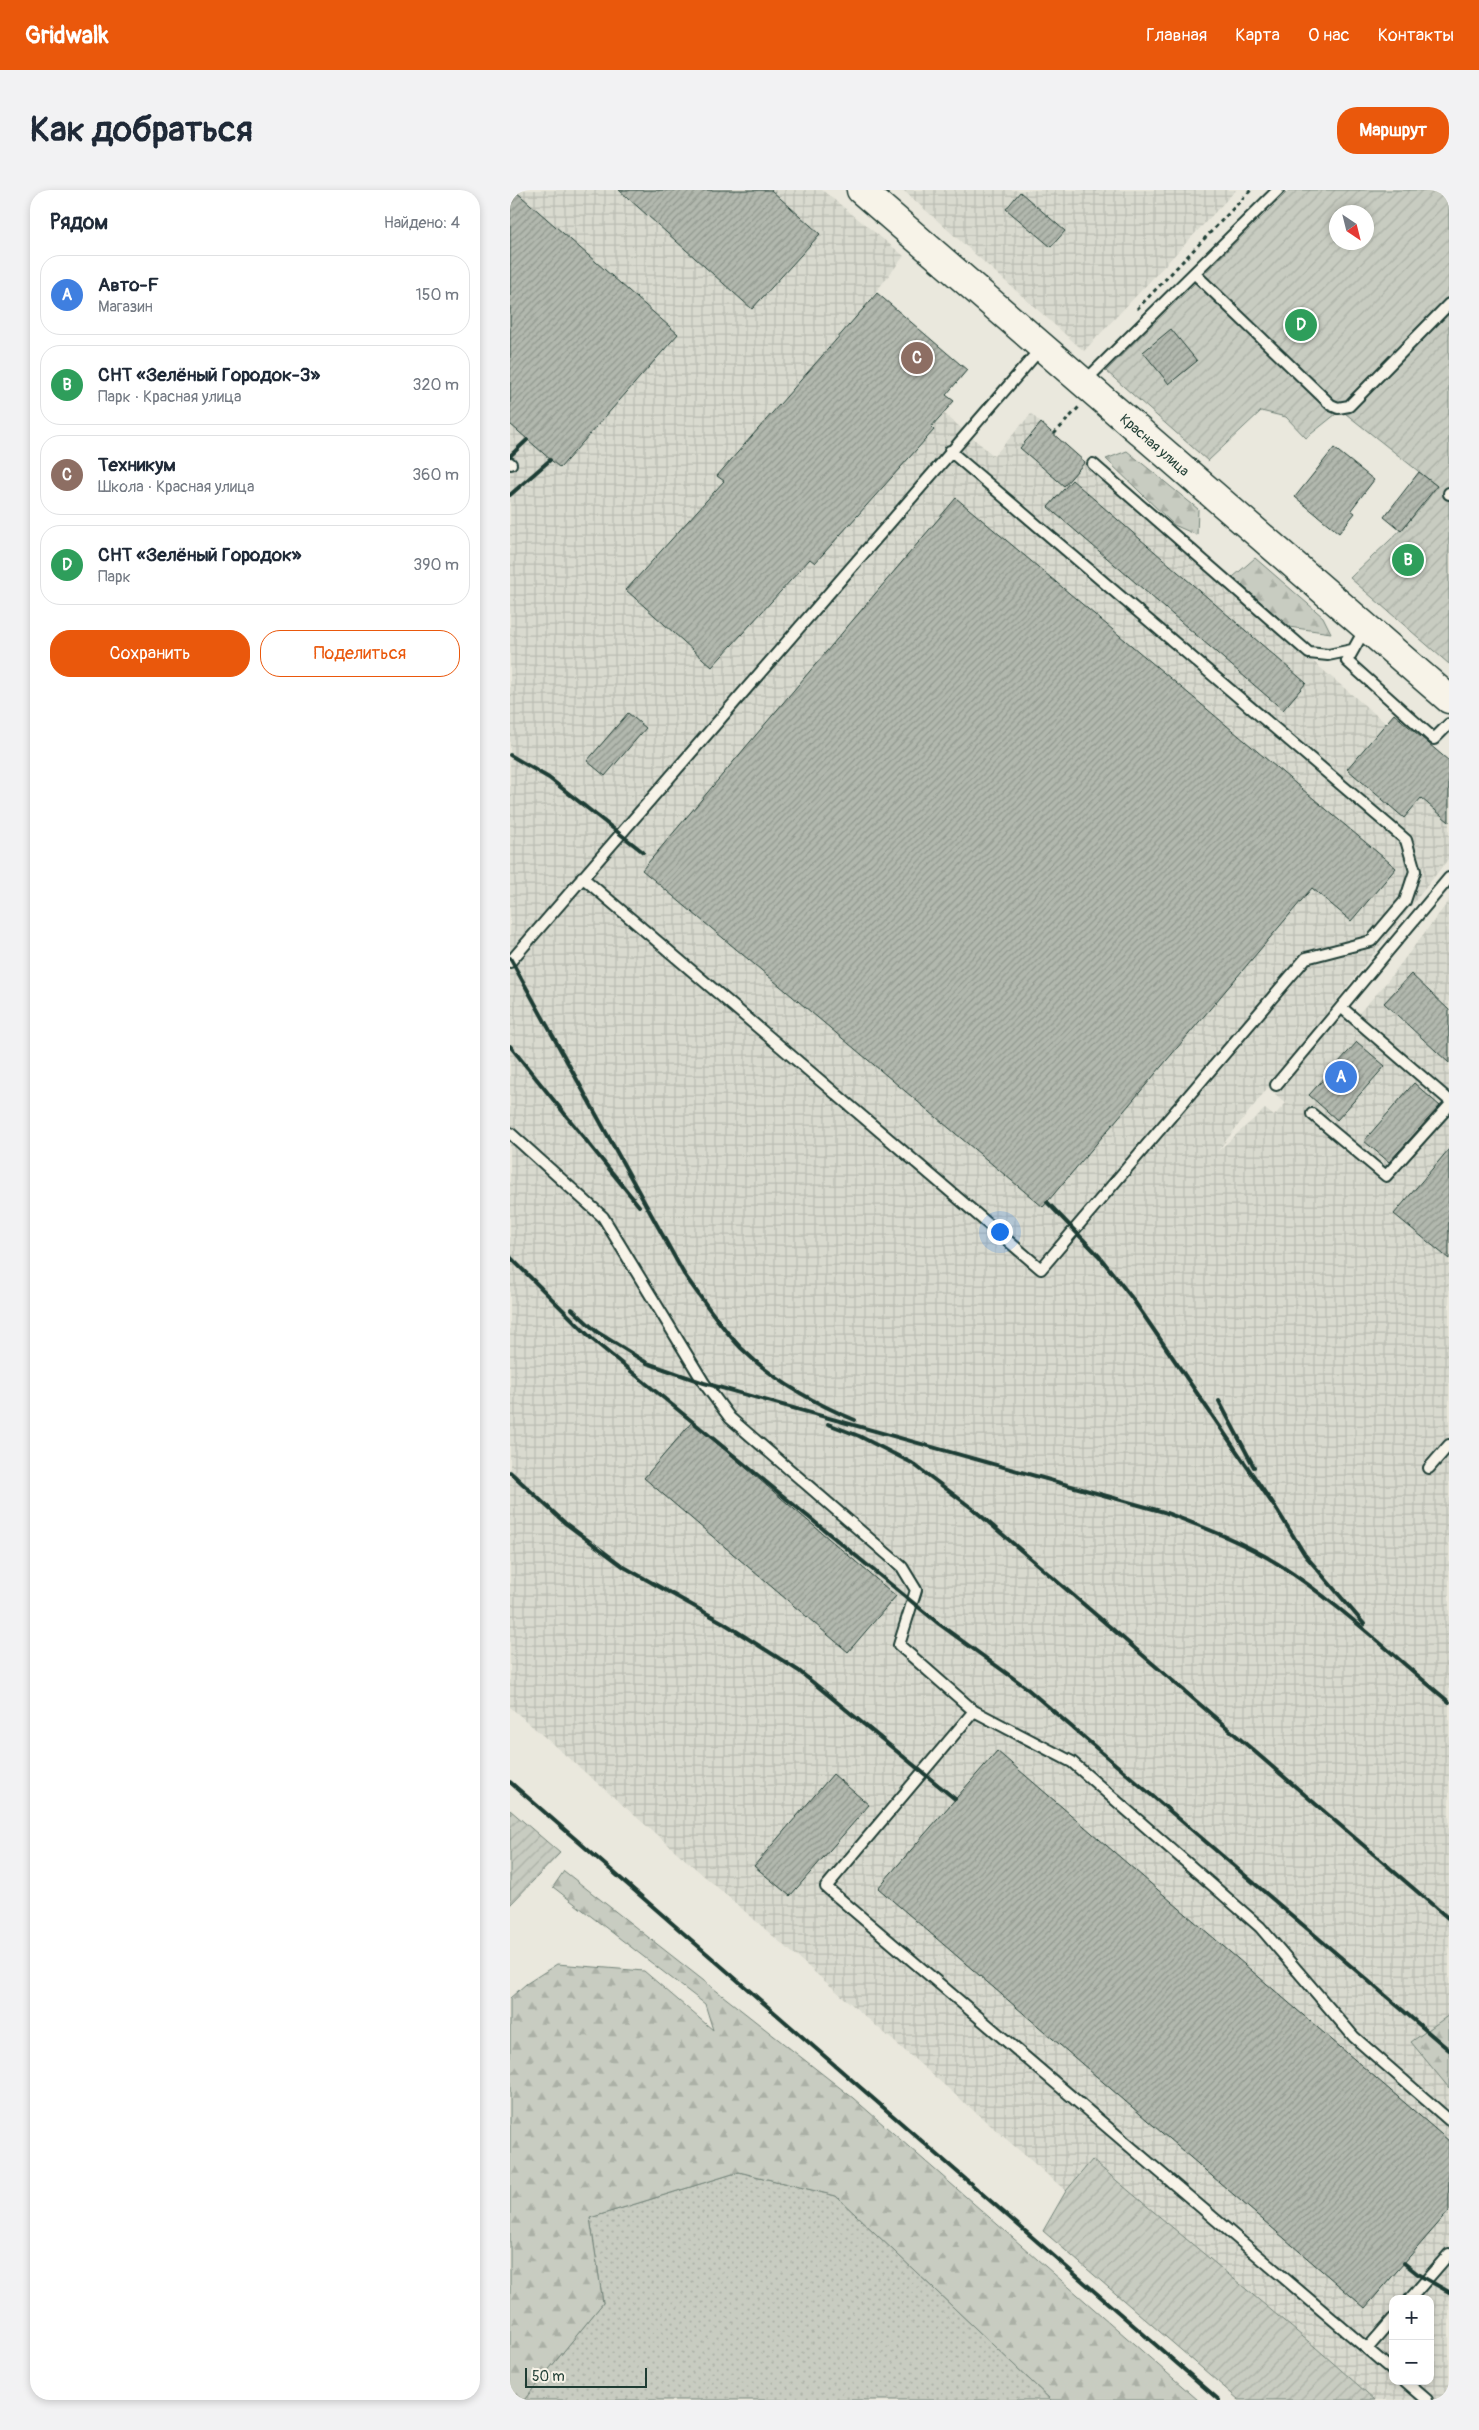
<!DOCTYPE html>
<html lang="ru">
<head>
<meta charset="utf-8">
<style>
	:root { --surface:#fff; --page:#f2f2f3; --text:#1f2937; --muted:#747a83; --line:#e0e1e3; --accent:#ea580c }
	body { margin:0; font-family:Pangolin,sans-serif; background:var(--page); color:var(--text) }
	.controls { position:absolute; right:15px; bottom:15px; display:grid; overflow:hidden; border-radius:10px; box-shadow:0 2px 8px #0003 }
	.controls button { width:45px; height:45px; display:grid; place-items:center; padding:0; border:0; border-bottom:1px solid var(--line); background:var(--surface); color:var(--text); font:25px sans-serif }
	.compass { position:absolute; left:819px; top:15px; width:45px; height:45px; border-radius:50%; background:var(--surface); box-shadow:0 2px 8px #0003; rotate:145deg }
	.scale { position:absolute; left:15px; bottom:12px; width:122px; box-sizing:border-box; padding-left:5px; border:2px solid #1f3d34; border-top:0; font-size:14px; line-height:18px; white-space:nowrap; color:#1f3d34; -webkit-text-stroke:4px #f7f3e8; paint-order:stroke }
	.you { position:absolute; left:489px; top:1041px; width:18px; height:18px; margin:-12px; border:4px solid #fff; border-radius:50%; background:#1a73e8; box-shadow:0 0 0 8px #1a73e833 }
	.badge { display:grid; place-items:center; width:32px; height:32px; border-radius:50%; background:var(--accent); color:#fff; font-size:16px; font-weight:700 }
	.pin { position:absolute; translate:-50% -50%; border:2px solid #fff; box-shadow:0 1px 5px #0006 }
	.list { margin:0; padding:0; list-style:none }
	h2 { display:flex; justify-content:space-between; align-items:center; height:65px; margin:0; padding:0 20px; font-size:21px }
	h2 small { font-size:16px; font-weight:400; color:var(--muted) }
	.list li { display:grid; grid-template-columns:32px 1fr auto; gap:15px; align-items:center; box-sizing:border-box; height:80px; margin:0 10px 10px; padding:0 10px; border:1px solid var(--line); border-radius:20px }
	.list b { display:block; font-size:19px; white-space:nowrap }
	.list p { margin:0; font-size:16px; white-space:nowrap; color:var(--muted) }
	.list em { font-size:16px; font-style:normal; color:var(--muted) }
	.actions { display:flex; gap:10px; padding:15px 20px }
	.actions a { flex:1; padding:11px 0; border:1px solid var(--accent); border-radius:20px; text-align:center; font-size:18px; color:var(--accent) }
	.actions .main { background:var(--accent); color:#fff }
	.map { position:relative; flex:none; width:939px; height:2210px; overflow:hidden; border-radius:20px }
	header { display:flex; align-items:center; gap:30px; box-sizing:border-box; height:70px; padding:0 25px; background:var(--accent); color:#fff }
	header strong { font-size:24px }
	nav { display:flex; gap:28px; margin-inline-start:auto; font-size:18px }
	.intro { display:flex; align-items:center; justify-content:space-between; box-sizing:border-box; height:120px; padding:0 30px }
	h1 { margin:0; font-size:35px }
	.button { padding:12px 22px; border-radius:20px; background:var(--accent); color:#fff; font-size:18px; font-weight:700 }
	main { display:flex; gap:30px; padding:0 30px }
	aside { flex:1; background:var(--surface); border-radius:20px; box-shadow:0 2px 8px #0003 }
	.map>svg:first-child { display:block }
</style>
</head>
<body>
<header>
<strong>Gridwalk</strong>
<nav><a>Главная</a><a>Карта</a><a>О нас</a><a>Контакты</a></nav>
</header>
<div class="intro"><h1>Как добраться</h1><a class="button">Маршрут</a></div>
<main>
<aside>
<h2>Рядом<small>Найдено: 4</small></h2>
<ul class="list">
<li><span class="badge" style="background:#3f7fe0">A</span><div><b>Авто-F</b><p>Магазин</p></div><em>150 m</em></li>
<li><span class="badge" style="background:#2e9e5b">B</span><div><b>СНТ «Зелёный Городок-3»</b><p>Парк · Красная улица</p></div><em>320 m</em></li>
<li><span class="badge" style="background:#8d6e63">C</span><div><b>Техникум</b><p>Школа · Красная улица</p></div><em>360 m</em></li>
<li><span class="badge" style="background:#2e9e5b">D</span><div><b>СНТ «Зелёный Городок»</b><p>Парк</p></div><em>390 m</em></li>
</ul>
<div class="actions"><a class="main">Сохранить</a><a>Поделиться</a></div>
</aside>
<div class="map">
<svg width="939" height="2210" viewBox="0 0 939 2210">
	<defs>
		<pattern id="industrial-grid" width="8" height="8" patternUnits="userSpaceOnUse" patternTransform="scale(1.25)"><rect width="8" height="8" fill="#d9dacf"/><path d="M0 4h8M4 0v8" fill="none" stroke="#babcb2"/></pattern>
		<pattern id="grass-dots" width="8" height="8" patternUnits="userSpaceOnUse" patternTransform="scale(1.25)"><rect width="8" height="8" fill="#c8ccc1"/><path d="M2 2h.1M6 6h.1" fill="none" stroke="#abb0a6" stroke-width="1.8" stroke-linecap="round"/></pattern>
		<pattern id="forest-firs" width="22" height="20" patternUnits="userSpaceOnUse" patternTransform="scale(1.25)"><rect width="22" height="20" fill="#c8ccc1"/><path d="M5 1l3.5 6h-7zM16 11l3.5 6h-7z" fill="#abb0a6"/></pattern>
		<pattern id="garden-furrows" width="10" height="10" patternUnits="userSpaceOnUse" patternTransform="scale(1.25)"><rect width="10" height="10" fill="#c8ccc1"/><path d="M-1 1l2-2M0 10L10 0M9 11l2-2" fill="none" stroke="#abb0a6"/></pattern>
		<pattern id="building-hatch" width="6" height="6" patternUnits="userSpaceOnUse" patternTransform="scale(1.25)"><rect width="6" height="6" fill="#b2b8ae"/><path d="M-1 1l2-2M0 6l6-6M5 7l2-2" fill="none" stroke="#90978e"/></pattern>
	</defs>
	<rect width="100%" height="100%" fill="#eae8dd"/>
	<filter id="ink" filterUnits="userSpaceOnUse"><feTurbulence type="fractalNoise" baseFrequency=".02" numOctaves="2"/><feDisplacementMap in="SourceGraphic" scale="10" xChannelSelector="R" yChannelSelector="G"/><feConvolveMatrix kernelMatrix="1 2 1 2 8 2 1 2 1" color-interpolation-filters="sRGB"/></filter>
	<g filter="url(#ink)">
		<path fill="url(#industrial-grid)" fill-rule="evenodd" d="M0 0H312L394 66 336 140 484 266 521 224 813 480 939 587V668L707 962 755 919 764 926 776 913 765 904 840 817 848 824 872 798 939 711V2210H865L805 2157 582 1970 556 2001 0 1517ZM883 2109H920V2191H883Z
			M393 0H726L574 161Z"/>
		<path fill="url(#grass-dots)" stroke="#74847a" d="M229 1982 326 2006 541 2210H14L93 2113 80 2028Z"/>
		<path fill="url(#forest-firs)" stroke="#74847a" d="M617 261 688 319 687 345 664 335 596 269Z
			M745 368 813 427 821 443 779 437 723 387Z
			M54 1681 343 1908 688 2210H541L326 2006 229 1982 80 2028 93 2113 14 2210H0V1808L16 1794 47 1774 134 1781 203 1840 195 1814 43 1697Z
			M939 1825V1898L901 1852Z"/>
		<path fill="url(#garden-furrows)" stroke="#74847a" fill-rule="evenodd" d="M779 0H939V474L840 388C870 358 904 332 927 296L831 220 796 248 776 227 751 221 698 271 596 181ZM826 22H856V52H826Z
			M0 1620 50 1663 0 1715Z
			M582 1970 805 2157 865 2210H729L533 2041 556 2001Z"/>
		<path fill="url(#building-hatch)" stroke="#1f3d34" d="M0 0H4L168 144 50 278 0 234Z
			M109 0H261L310 44 242 119Z
			M510 2 555 41 541 57 496 19Z
			M367 103 457 180 436 205 444 211 421 237 424 240 305 373 300 369 202 477 116 400 214 291 207 286Z
			M661 139 687 171 659 194 633 162Z
			M531 233 575 272 554 296 510 258Z
			M824 258 864 290 841 320 845 323 829 343 785 307Z
			M909 282 927 296 891 341 874 327Z
			M562 290 796 493 773 520 538 317Z
			M446 308 886 678 841 731 802 698 533 1017 132 680Z
			M118 523 136 538 95 586 77 571Z
			M884 524 939 571V632L911 608 894 628 837 579Z
			M901 784 939 820V873L874 813Z
			M847 852 875 876 827 930 799 905Z
			M904 893 930 916 879 972 854 951Z
			M939 959V1069L884 1024Z
			M182 1232 386 1406 338 1462 134 1288Z
			M487 1561 939 1951V2021L855 2118 368 1698Z
			M323 1584 359 1615 280 1706 244 1676Z"/>
		<g fill="none" stroke-linecap="round" stroke-linejoin="round">
			<g stroke="#1f3d34" stroke-width="14">
				<path id="lane" d="M685 84 821 215 828 218 839 216 939 114
					M575 191 768 0
					M0 273 1 274
					M583 274 799 463 818 465 842 460
					M939 303V304
					M856 437 837 471 924 549 939 534
					M72 687 531 1079 796 768 861 751 895 711 905 681 896 650 440 261
					M0 772 532 157
					M831 817 939 910
					M766 895 939 688
					M802 924 876 986 939 916
					M0 943 93 1027 194 1193 220 1228 392 1377 406 1400 389 1455 464 1521 316 1697 883 2181
					M919 1278 939 1255
					M464 1521 562 1572 750 1737 844 1847 939 1930
					M900 2109 939 2064
					M857 2159 883 2129
					M895 2191 917 2210"/>
			</g>
			<g stroke="#1f3d34" stroke-width="31">
				<g id="secondary">
					<path id="s1" d="M351 0C547 169 742 340 939 509"/>
				</g>
			</g>
			<path stroke="#1f3d34" stroke-width="3" stroke-dasharray="4 4" stroke-linecap="butt" d="M627 119 741 0
				M544 244 569 217"/>
			<use href="#lane" stroke="#f7f3e8" stroke-width="10"/>
			<use href="#secondary" stroke="#f7f3e8" stroke-width="28"/>
			<path stroke="#1f3d34" stroke-width="4" d="M0 266 17 250
				M0 305 40 270
				M0 565 39 588 133 662
				M0 768 174 1084C192 1109 210 1136 231 1158 262 1189 304 1213 345 1230
				M0 856 129 1016
				M537 1012 589 1066 622 1108 764 1316
				M0 1067 83 1150 429 1434 514 1496 939 1860
				M62 1119 87 1142 137 1173 194 1193 654 1322C693 1337 733 1352 768 1374 829 1413 883 1466 939 1512
				M709 1211 744 1277
				M318 1234 349 1246 402 1273 463 1319 939 1729
				M0 1282 55 1333 114 1377 212 1432 289 1481 445 1609
				M761 1310 795 1365 854 1434
				M0 1592 709 2210
				M894 2073 909 2085 939 2102"/>
		</g>
	</g>
	<g text-anchor="middle" dominant-baseline="central" stroke-width="4.5" stroke-linejoin="round" paint-order="stroke">
		<g font-size="14" fill="#1f3d34" stroke="#f7f3e8">
			<text stroke="none"><textPath href="#s1" startOffset="389">Красная улица</textPath></text>
		</g>
	</g>
</svg>
<div class="controls">
<button>+</button>
<button>−</button>
</div>
<svg class="compass" viewBox="-18 -18 36 36"><path d="M0-13l5 13h-10z" fill="#e53935"/><path d="M0 13l5-13h-10z" fill="#747a83"/></svg>
<div class="scale">50 m</div>
<div class="you"></div>
<div class="pin badge" style="left:831px;top:887px;background:#3f7fe0">A</div>
<div class="pin badge" style="left:898px;top:370px;background:#2e9e5b">B</div>
<div class="pin badge" style="left:407px;top:168px;background:#8d6e63">C</div>
<div class="pin badge" style="left:791px;top:135px;background:#2e9e5b">D</div>
</div>
</main>
</body>
</html>
